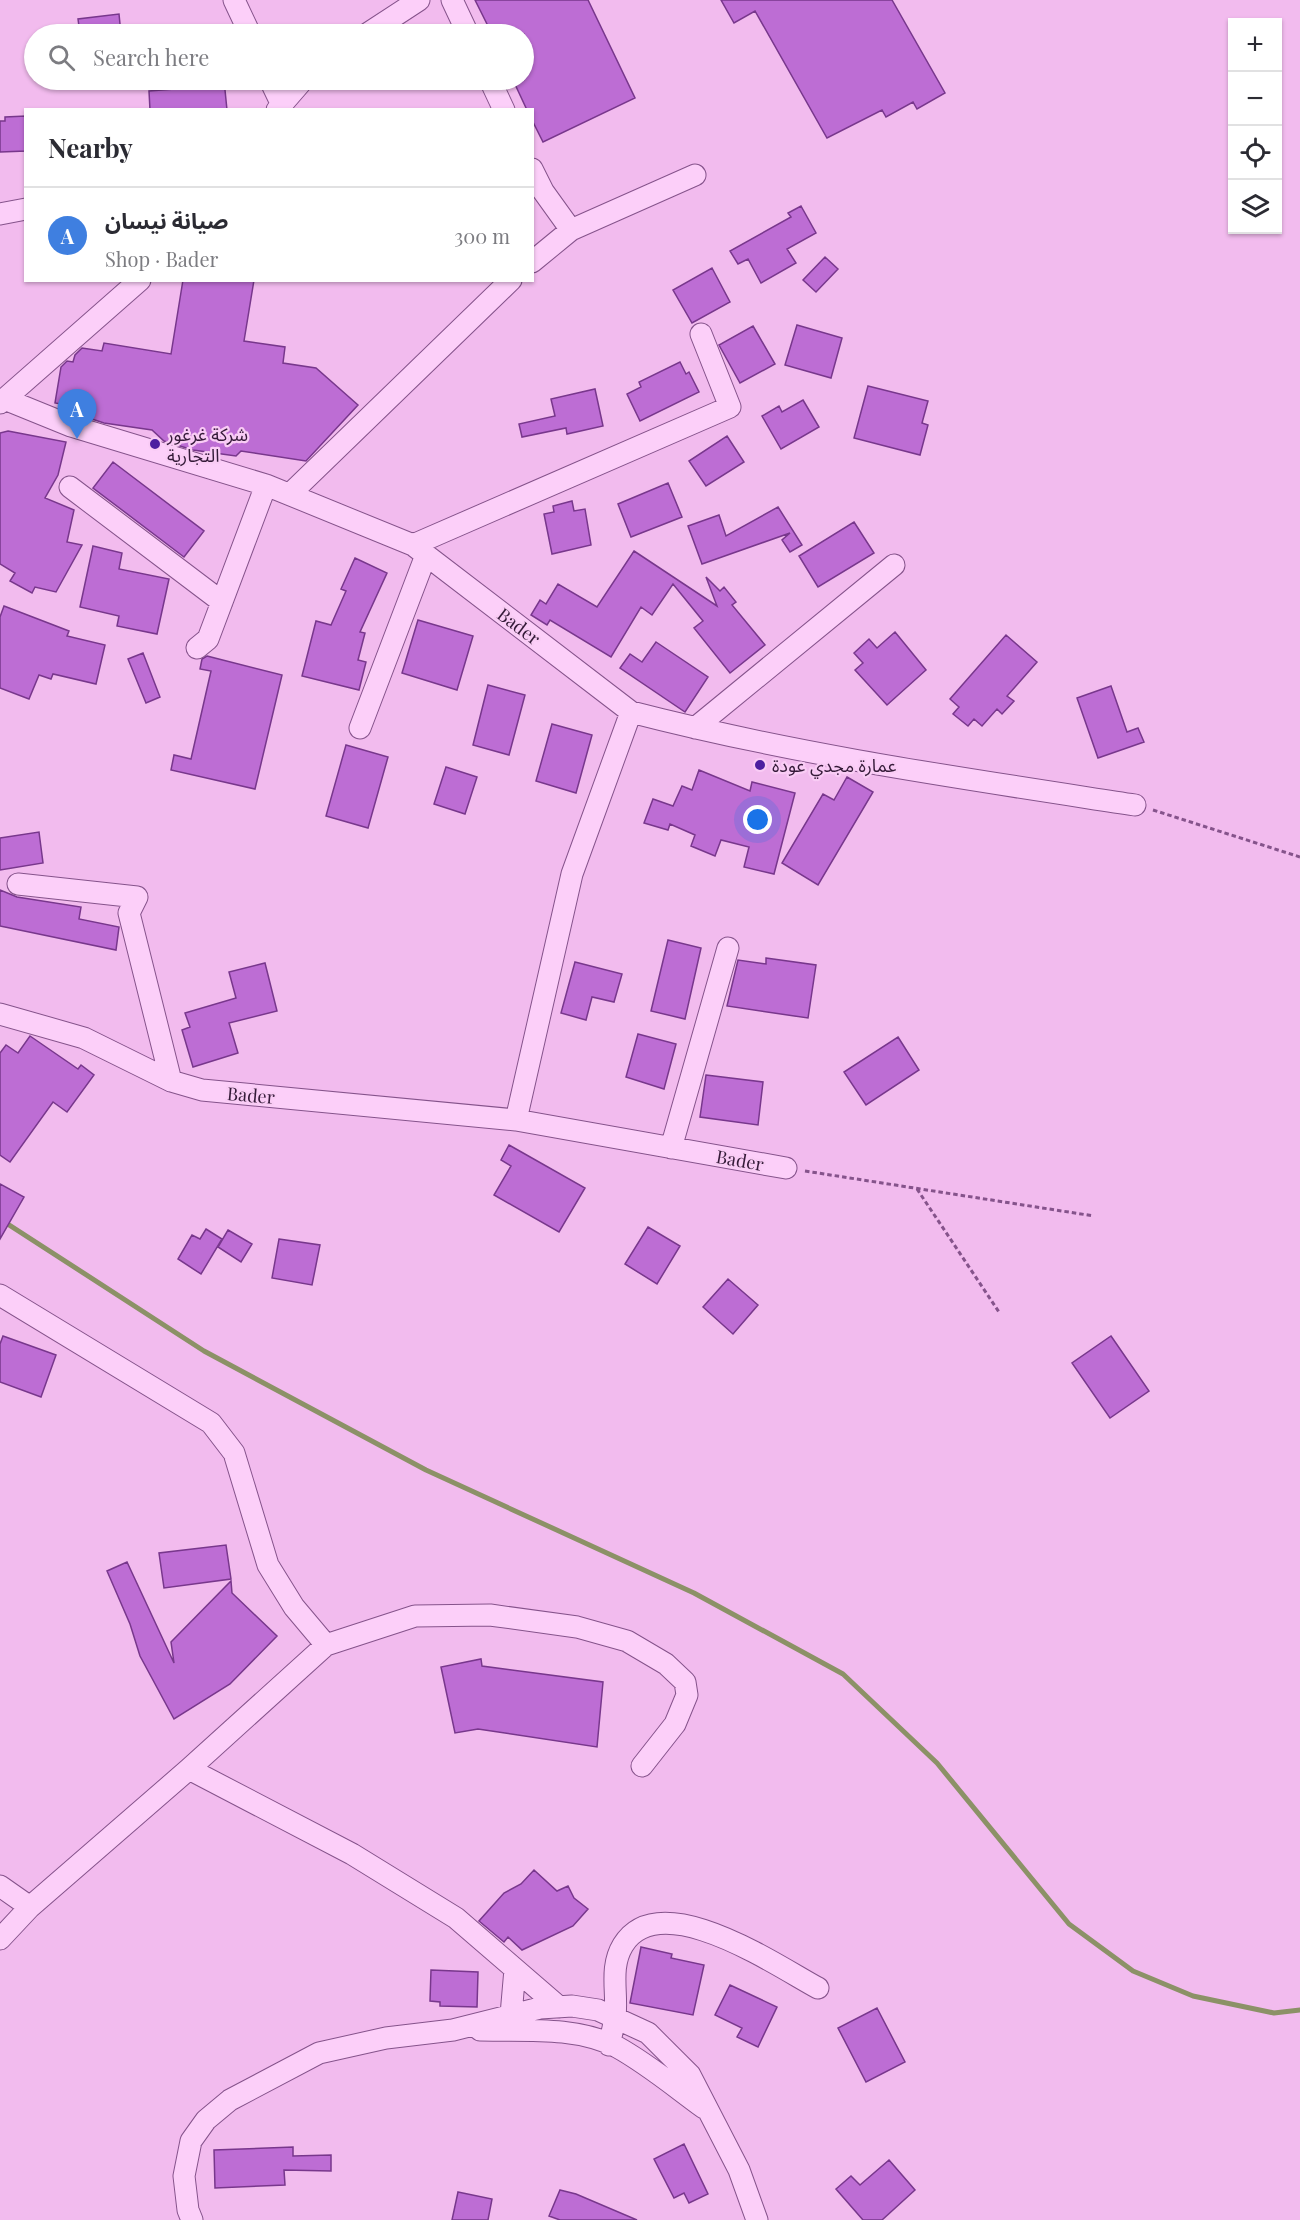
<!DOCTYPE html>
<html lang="en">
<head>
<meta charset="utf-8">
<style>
	:root { --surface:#fff; --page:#f7f7f7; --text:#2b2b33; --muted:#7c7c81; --line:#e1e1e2; --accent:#0b8043 }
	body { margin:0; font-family:"Playfair Display","Noto Sans Arabic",serif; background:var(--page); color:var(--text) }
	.controls { position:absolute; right:18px; top:18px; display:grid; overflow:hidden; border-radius:0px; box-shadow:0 2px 4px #0004 }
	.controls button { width:54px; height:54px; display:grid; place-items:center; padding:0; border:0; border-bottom:2px solid var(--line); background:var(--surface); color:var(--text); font:30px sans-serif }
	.you { position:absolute; left:758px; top:820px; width:21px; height:21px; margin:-15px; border:4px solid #fff; border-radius:50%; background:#1a73e8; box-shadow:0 0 0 9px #1a73e833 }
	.badge { display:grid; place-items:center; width:39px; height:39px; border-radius:50%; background:var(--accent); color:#fff; font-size:20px; font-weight:700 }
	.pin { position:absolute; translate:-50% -50px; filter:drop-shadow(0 2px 3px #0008) }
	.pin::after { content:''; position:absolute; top:32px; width:21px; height:18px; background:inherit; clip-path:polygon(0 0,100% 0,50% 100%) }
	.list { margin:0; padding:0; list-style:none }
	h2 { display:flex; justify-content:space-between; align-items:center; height:78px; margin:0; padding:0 24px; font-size:26px }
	h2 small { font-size:20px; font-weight:400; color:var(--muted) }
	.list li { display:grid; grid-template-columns:39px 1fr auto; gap:18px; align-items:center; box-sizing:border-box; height:96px; padding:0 24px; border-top:2px solid var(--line) }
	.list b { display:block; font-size:22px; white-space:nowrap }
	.list p { margin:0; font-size:20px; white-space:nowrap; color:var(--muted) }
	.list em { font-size:20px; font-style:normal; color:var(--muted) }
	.icon { flex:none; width:33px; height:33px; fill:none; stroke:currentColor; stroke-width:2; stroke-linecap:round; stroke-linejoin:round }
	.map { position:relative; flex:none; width:1300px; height:2220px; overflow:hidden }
	.search { position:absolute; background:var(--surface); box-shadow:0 2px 4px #0004; left:24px; top:24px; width:510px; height:66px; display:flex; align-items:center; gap:15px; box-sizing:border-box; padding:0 21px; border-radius:33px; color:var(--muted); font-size:22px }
	.panel { position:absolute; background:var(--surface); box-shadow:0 2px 4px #0004; left:24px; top:108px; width:510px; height:174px; border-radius:0px }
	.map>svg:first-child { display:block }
</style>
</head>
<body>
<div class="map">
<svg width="1300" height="2220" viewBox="0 0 1300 2220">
	<rect width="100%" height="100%" fill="#f2bbee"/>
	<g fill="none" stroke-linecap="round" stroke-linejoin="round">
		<path stroke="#8c9167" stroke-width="5" d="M0 1219 204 1351 426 1470 694 1593 843 1674 937 1763 1069 1924 1133 1971 1193 1996 1274 2013 1300 2010"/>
	</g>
	<path fill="#bd6dd4" stroke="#78378c" stroke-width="1.5" d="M475 0H588L635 98 543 142 532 120V110H527L513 80H524V34H492Z
		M721 0H892L945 93 917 109 913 102 886 117 882 110 827 138 755 11 734 23Z
		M119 14 121 34H80L78 19Z
		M199 80H224L227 110H150L149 91 200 87Z
		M26 116V151L0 152V121H5V117Z
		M801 206 816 233 787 249 796 263 761 283 748 259 738 264 730 251 791 217 788 213Z
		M825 257 838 269 816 292 803 280Z
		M712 268 730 302 692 323 673 290Z
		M183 280H254L244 341 285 347 283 363 316 368 358 405 306 461 241 451 236 456 193 450 164 441 152 430 104 423 77 414 66 405 55 403 61 367 67 361 73 362 75 355 82 348 102 351 104 343 171 354Z
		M797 325 842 338 831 378 785 365Z
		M753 326 775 364 740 383 719 345Z
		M680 362 686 374 689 372 699 392 640 421 627 394 641 387 639 382Z
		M868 386 928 401 922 423 928 425 920 455 854 438Z
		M595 389 603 426 567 434 566 428 522 437 519 424 555 416 551 399Z
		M803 400 819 427 781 449 762 416 779 406 782 412Z
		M8 431 66 442 58 475 45 498 74 510 67 542 82 545 56 592 35 587 32 593 10 581 15 573 0 564V433Z
		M727 436 744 462 706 486 689 461Z
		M113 462 204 531 184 557 93 488Z
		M668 483 682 517 631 537 618 504Z
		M572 501 574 511 585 509 591 545 552 554 544 514 554 512 553 506Z
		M778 507 802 545 790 552 782 540 790 533 702 564 688 526 719 515 726 536Z
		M854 522 874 553 818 587 799 556Z
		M93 546 122 553 119 569 169 579 157 634 117 626 119 616 80 607Z
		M634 551 717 606 706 577 720 591 724 587 736 602 732 605 765 645 730 673 694 628 703 621 673 584 652 615 641 607 611 657 550 620 547 625 531 615 540 600 546 604 558 584 597 607Z
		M355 558 387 573 360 632 365 633 358 660 366 662 359 690 302 676 316 621 331 625 346 591 341 589Z
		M4 606 69 631 67 636 105 645 96 684 53 674 51 679 39 675 29 699 0 688V617Z
		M418 620 473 636 457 690 402 673Z
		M895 632 926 670 887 705 855 670 863 663 854 653 869 639 877 648Z
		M1006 635 1037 662 1007 696 1014 701 1002 714 997 709 982 726 974 719 968 726 953 714 959 707 950 699Z
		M656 642 708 677 685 712 620 668 630 654 642 662Z
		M143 653 160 697 146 703 128 659Z
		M207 656 282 675 255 789 171 770 174 755 191 759 211 671 200 669 202 659Z
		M488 685 525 695 509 755 473 745Z
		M1111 686 1127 732 1138 728 1144 742 1098 758 1077 698Z
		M552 724 592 735 576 793 536 781Z
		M346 745 388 757 368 828 326 816Z
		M446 767 477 777 465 814 434 804Z
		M699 770 750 791 752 782 795 793 774 874 744 867 749 847 721 840 715 856 691 846 695 835 670 824 668 830 644 823 653 799 673 806 682 786 692 790Z
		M847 777 873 792 818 885 782 863 823 794 834 800Z
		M39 832 43 863 0 870V838Z
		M0 890 17 897 81 907 79 919 119 927 116 950 0 926Z
		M668 940 701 948 685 1019 651 1011Z
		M766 958 816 965 808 1018 727 1006 738 960 766 964Z
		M575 962 622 974 614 1002 592 997 586 1020 561 1013Z
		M265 963 277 1011 229 1023 238 1053 193 1067 182 1030 190 1027 185 1013 236 998 229 972Z
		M638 1034 676 1044 664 1089 626 1077Z
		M30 1036 78 1069 81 1065 94 1075 67 1112 53 1102 10 1162 0 1155V1053L6 1045 18 1053Z
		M898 1037 919 1070 866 1105 844 1072Z
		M706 1075 763 1082 758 1125 700 1117Z
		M509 1145 585 1188 559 1232 494 1195 511 1166 501 1160Z
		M0 1184 24 1197 0 1239Z
		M648 1227 680 1246 657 1284 625 1264Z
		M206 1229 222 1239 201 1274 178 1259 192 1235 200 1239Z
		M228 1230 252 1244 241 1262 218 1247Z
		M279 1239 320 1245 312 1285 272 1278Z
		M728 1279 758 1305 733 1334 703 1307Z
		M3 1336 56 1355 41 1397 0 1382V1344Z
		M1111 1336 1149 1391 1110 1418 1072 1363Z
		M226 1545 231 1579 164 1588 159 1553Z
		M127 1562 174 1663 171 1642 231 1581 232 1593 277 1636 230 1684 174 1719 140 1656 130 1624 107 1571Z
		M481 1659 482 1666 603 1682 597 1747 478 1729 455 1733 441 1667Z
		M534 1870 557 1891 568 1886 574 1898 588 1909 573 1926 522 1950 508 1937 504 1942 479 1921 504 1893 521 1884Z
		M641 1947 672 1954 671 1958 704 1965 693 2015 630 2003Z
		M431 1970 478 1972 477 2007 440 2006V2002L430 2001Z
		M730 1985 777 2007 758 2047 737 2037 742 2028 715 2015Z
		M877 2008 905 2062 866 2082 838 2028Z
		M684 2144 708 2194 689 2203 684 2193 674 2198 654 2159Z
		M293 2147V2156L331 2155V2171L284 2170 285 2185 215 2188 214 2150Z
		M889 2160 915 2190 882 2220H863L836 2189 851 2176 860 2185Z
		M560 2190 576 2194 637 2220H560L549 2216Z
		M458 2192 492 2199 488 2220H452Z"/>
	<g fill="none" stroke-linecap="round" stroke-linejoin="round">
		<g stroke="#85538b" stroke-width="23">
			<path id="minor" d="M234 0 250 34
				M452 0 468 34
				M367 34 419 0
				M270 80 281 103
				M490 80 504 110
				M277 110 303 80
				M532 169 543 191 571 230
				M0 214 26 209
				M532 262 571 230 695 175
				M7 400 71 426 266 485 413 545 631 712 572 874 516 1120
				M0 403 140 280
				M70 487 222 602
				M290 494 511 280
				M413 545 730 407 701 334
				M197 648 208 639 266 485
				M631 712C797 755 966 779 1135 805
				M360 728 426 555
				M695 728 894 565
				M18 884 137 897 129 913 171 1081
				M0 1014 84 1038 171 1081 202 1090 516 1120 786 1168
				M671 1148 728 948
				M0 1295 211 1423 234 1453 268 1565 294 1607 326 1645
				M189 1769 352 1854 456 1918 559 2007
				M0 1886 30 1907
				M0 1939 30 1907 189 1769 326 1645 415 1616 490 1615 577 1627 627 1641 666 1664 685 1682 687 1695 675 1724 642 1766
				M511 2015 515 1969
				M480 2030C524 2031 576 2026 617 2047 648 2064 675 2087 704 2108
				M609 2045C611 2036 614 2026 615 2017 618 1993 609 1968 623 1945 660 1885 777 1966 818 1988
				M192 2220 188 2210 184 2176 191 2141 206 2120 230 2100 319 2053 386 2038 453 2030 540 2008 572 2006 598 2010 648 2033 690 2075 739 2170 757 2220"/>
		</g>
		<path stroke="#85538b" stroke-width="3" stroke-dasharray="4.5 3" stroke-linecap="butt" d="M1153 810 1300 857
			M805 1171 1094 1216
			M917 1189 999 1312"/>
		<use href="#minor" stroke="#fccff9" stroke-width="21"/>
	</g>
	<g fill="#4c1ea0" stroke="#f9ccf5" stroke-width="2">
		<circle cx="155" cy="444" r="6"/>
		<circle cx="760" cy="765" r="6"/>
	</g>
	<g text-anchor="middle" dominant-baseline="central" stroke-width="4.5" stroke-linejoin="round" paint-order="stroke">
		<g font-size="18" fill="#341a38" stroke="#f9ccf5" text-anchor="start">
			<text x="167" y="434">شركة غرغور<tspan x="167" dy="21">التجارية</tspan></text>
			<text x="772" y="765">عمارة مجدي عودة</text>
		</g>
		<g font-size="18" fill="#341a38" stroke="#f9ccf5">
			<text transform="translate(519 626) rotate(37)">Bader</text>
			<text transform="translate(251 1095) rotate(5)">Bader</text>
			<text transform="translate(740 1160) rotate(10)">Bader</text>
		</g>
	</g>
</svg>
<div class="controls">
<button>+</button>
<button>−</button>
<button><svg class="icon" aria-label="locate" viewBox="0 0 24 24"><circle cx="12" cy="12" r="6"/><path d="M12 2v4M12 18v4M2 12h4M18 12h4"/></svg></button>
<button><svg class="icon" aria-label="layers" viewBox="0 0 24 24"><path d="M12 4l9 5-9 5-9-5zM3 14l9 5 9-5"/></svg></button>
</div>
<div class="you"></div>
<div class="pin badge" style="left:77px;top:439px;background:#3f7fe0">A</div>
<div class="search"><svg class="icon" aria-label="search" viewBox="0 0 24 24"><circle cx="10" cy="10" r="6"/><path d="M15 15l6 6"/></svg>Search here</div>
<section class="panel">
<h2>Nearby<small></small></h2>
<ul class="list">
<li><span class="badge" style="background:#3f7fe0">A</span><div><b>صيانة نيسان</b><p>Shop · Bader</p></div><em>300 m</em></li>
</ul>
</section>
</div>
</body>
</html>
